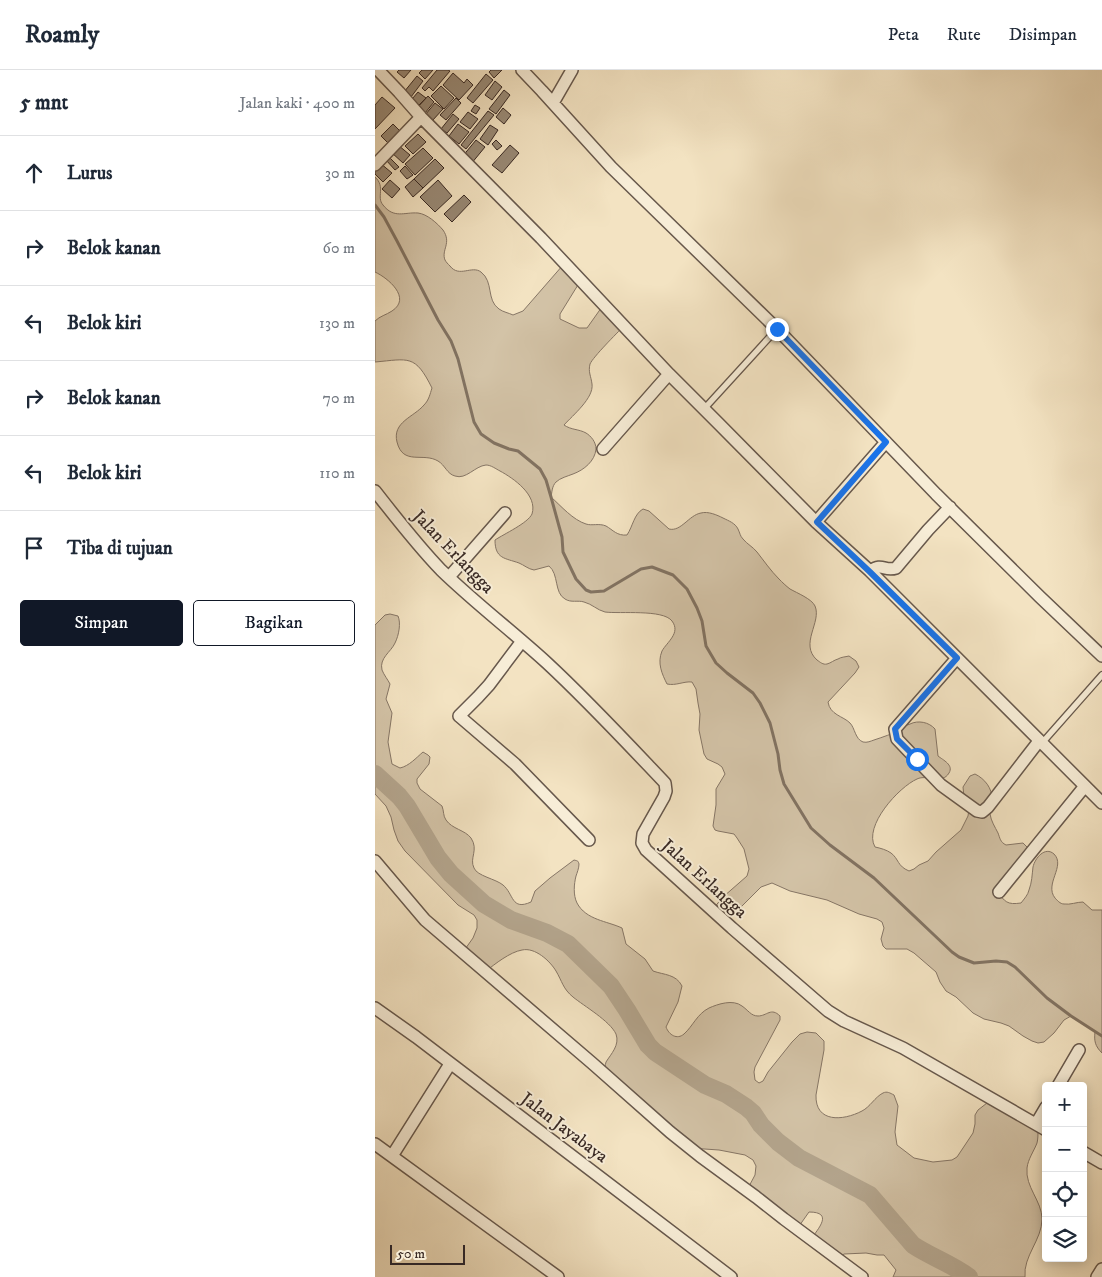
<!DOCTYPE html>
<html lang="id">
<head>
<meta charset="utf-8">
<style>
	:root { --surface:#fff; --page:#f6f6f7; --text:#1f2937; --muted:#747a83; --line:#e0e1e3; --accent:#111827 }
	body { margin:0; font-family:"IM FELL DW Pica",serif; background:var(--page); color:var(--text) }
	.controls { position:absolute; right:15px; bottom:15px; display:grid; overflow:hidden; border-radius:5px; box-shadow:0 2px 12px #0003 }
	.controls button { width:45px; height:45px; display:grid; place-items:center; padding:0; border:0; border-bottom:1px solid var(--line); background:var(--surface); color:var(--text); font:25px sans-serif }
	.scale { position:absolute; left:15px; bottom:12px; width:75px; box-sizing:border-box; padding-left:5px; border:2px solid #382924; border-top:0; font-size:14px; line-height:18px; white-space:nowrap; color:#382924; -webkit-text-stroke:4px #f7edd7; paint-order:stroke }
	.stop { position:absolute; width:15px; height:15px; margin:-11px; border:4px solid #1a73e8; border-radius:50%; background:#fff }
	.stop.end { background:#1a73e8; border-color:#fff; box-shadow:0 1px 5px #0008 }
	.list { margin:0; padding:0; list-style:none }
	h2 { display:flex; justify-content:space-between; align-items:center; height:65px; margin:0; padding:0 20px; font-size:21px }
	h2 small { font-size:16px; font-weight:400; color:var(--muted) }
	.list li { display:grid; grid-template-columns:32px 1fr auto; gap:15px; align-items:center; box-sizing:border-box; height:75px; padding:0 20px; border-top:1px solid var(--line) }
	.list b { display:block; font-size:19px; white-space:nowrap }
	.list em { font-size:16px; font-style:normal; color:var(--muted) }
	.actions { display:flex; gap:10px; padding:15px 20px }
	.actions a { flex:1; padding:11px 0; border:1px solid var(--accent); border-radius:5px; text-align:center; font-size:18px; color:var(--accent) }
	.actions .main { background:var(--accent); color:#fff }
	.icon { flex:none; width:28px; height:28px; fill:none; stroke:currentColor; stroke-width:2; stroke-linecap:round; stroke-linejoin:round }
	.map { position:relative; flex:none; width:727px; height:1207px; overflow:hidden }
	header { display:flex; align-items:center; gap:30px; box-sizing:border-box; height:70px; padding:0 25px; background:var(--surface); border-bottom:1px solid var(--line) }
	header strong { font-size:24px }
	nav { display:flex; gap:28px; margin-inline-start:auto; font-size:18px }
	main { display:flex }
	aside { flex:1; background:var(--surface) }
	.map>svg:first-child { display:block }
</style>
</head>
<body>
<header>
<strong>Roamly</strong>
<nav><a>Peta</a><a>Rute</a><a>Disimpan</a></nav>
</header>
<main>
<aside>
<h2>5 mnt<small>Jalan kaki · 400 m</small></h2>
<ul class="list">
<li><svg class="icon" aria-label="ahead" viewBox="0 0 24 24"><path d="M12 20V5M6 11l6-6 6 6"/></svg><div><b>Lurus</b></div><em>30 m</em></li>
<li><svg class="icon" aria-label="right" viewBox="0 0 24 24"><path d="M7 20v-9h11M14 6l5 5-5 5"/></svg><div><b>Belok kanan</b></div><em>60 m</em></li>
<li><svg class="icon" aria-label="left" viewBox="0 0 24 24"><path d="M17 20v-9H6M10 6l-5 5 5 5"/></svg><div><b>Belok kiri</b></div><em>130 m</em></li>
<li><svg class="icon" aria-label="right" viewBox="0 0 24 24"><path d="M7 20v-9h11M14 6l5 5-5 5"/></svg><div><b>Belok kanan</b></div><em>70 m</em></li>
<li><svg class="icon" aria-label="left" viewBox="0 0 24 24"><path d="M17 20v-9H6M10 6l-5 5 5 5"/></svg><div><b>Belok kiri</b></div><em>110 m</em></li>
<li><svg class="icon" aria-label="arrive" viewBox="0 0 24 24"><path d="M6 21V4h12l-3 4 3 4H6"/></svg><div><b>Tiba di tujuan</b></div></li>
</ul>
<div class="actions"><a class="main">Simpan</a><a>Bagikan</a></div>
</aside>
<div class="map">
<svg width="727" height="1207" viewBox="0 0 727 1207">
	<rect width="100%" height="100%" fill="#f3e3c2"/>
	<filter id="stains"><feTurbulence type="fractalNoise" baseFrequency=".004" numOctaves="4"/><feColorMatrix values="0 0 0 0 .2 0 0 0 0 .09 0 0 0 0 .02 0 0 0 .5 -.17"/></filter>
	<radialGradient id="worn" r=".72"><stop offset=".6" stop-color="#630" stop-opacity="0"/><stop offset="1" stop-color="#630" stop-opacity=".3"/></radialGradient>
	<path fill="#d3c3a7" stroke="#867666" d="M0 107C11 117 1 127 8 135 19 149 29 142 43 143 52 144 62 153 68 160 77 173 66 180 70 190 71 192 73 194 75 196 84 208 97 195 106 202 119 212 111 230 124 239 128 242 134 243 138 245L148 241 188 195 206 210 185 244V249L204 258H212L229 234 249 256C242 263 218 287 215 294 213 302 216 306 217 314 219 328 198 345 189 355 196 360 204 359 211 363 216 366 221 372 221 379 220 391 209 400 198 404 193 406 185 408 181 412 177 416 177 422 176 427 186 436 198 450 211 454 217 456 224 453 231 456 238 460 242 466 252 465 258 456 259 444 268 439L274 441 294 459C306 462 314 445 326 443 333 441 342 445 348 448 354 451 360 453 363 459 365 463 365 466 368 469 372 474 378 477 382 482 389 491 396 501 404 509 407 512 411 516 415 519 422 523 437 529 440 536 447 552 424 574 442 590 445 592 448 595 452 594 456 593 459 590 463 589 466 587 470 587 474 586L481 591 484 597 480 603 453 632C455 645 468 646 475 653 480 658 480 669 488 672 492 673 496 671 499 670 508 667 517 664 525 660 528 658 531 655 535 654 543 650 554 652 560 659L563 686C568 690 579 695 574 703 567 715 552 704 542 709 524 717 488 756 500 777 505 778 512 780 516 783 524 789 522 796 534 801L539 799 544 795 553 791 561 782 586 760 593 746 594 739 589 727 588 717 595 706 600 704C610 709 617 718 617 729 617 734 614 739 615 744 616 751 620 757 623 763 625 768 625 772 631 775L648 773 652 777 656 782 622 821C630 832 632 835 646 833 649 829 653 825 654 820 657 812 657 805 658 797 660 788 670 776 679 784 691 796 669 814 680 828 682 830 685 834 689 834 695 835 702 832 708 832L717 840H727V983C720 976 719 971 720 962L696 946 689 950 679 963 669 972 663 973 657 971 648 966 634 956 626 953 609 949 598 943 581 927 571 921 565 912 561 902 539 883 532 879H511L508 876 506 869 509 858 507 852 502 849 484 844 452 830 415 821 397 813 386 817 359 844 349 850 337 840 348 827 372 806 374 799 369 779 362 768 359 764 343 761 340 760 338 756 341 735V719L350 704 347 697 343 694 332 689 329 684 324 660 325 644 323 633 321 619 317 612C309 611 301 616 292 614 287 604 282 593 287 581 292 572 306 563 297 551 288 539 245 544 230 542 222 540 217 534 209 532 203 530 196 533 190 529 179 523 184 504 174 496L159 500C153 499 149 495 144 493 130 488 120 489 120 470 129 464 153 453 157 444 163 425 138 408 125 401 121 399 116 395 111 395 100 396 91 410 80 406 72 404 70 395 63 391 48 382 28 396 22 372 17 352 39 347 49 335 54 330 55 324 57 318 40 284 34 289 0 292V251C5 246 11 245 17 241 37 228 13 208 0 202Z
		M15 544 23 546C26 553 24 565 20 573 16 582 4 588 7 600 9 605 13 610 15 614L11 629 17 643 13 672 17 694 25 698C34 696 41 688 48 682L53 685 55 687 54 694 42 709V713L45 719 67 736C69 741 68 746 71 750 77 759 90 760 96 768 104 780 94 788 99 798 102 806 121 809 128 815 139 824 136 841 156 832L160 821 175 808 199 790C202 791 203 790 204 794 204 798 202 803 201 806 199 814 198 825 202 833 211 850 232 851 247 858L251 874 270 889 278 901C289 905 301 904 307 916L303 932 291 957C294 965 302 970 309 964 318 956 322 944 334 938 343 934 358 929 367 936 373 940 376 946 383 946 392 946 396 937 405 946V950L380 997 379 1002 380 1010 384 1013 388 1011 393 1002 417 972 425 964 432 962 441 963 449 971V980L441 1025C440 1053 468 1051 487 1041 495 1037 500 1027 508 1023 512 1021 515 1023 519 1025L523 1036 520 1062 522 1075 539 1088 558 1092 577 1090 582 1087 598 1063 600 1054V1045L603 1040 612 1033 619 1031 663 1061C663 1065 663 1069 662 1073 659 1081 653 1089 652 1098 650 1117 667 1131 667 1149 667 1170 648 1186 650 1207H518L521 1200 509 1185H502L491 1183 469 1184 462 1189 436 1169C443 1159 459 1142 434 1142L422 1159 372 1120 380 1105 381 1096 378 1090 370 1085 344 1080 315 1078 229 1003C230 1000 230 995 231 992 236 984 245 975 241 964 235 951 209 936 198 927 188 919 187 911 181 901 175 891 160 877 147 880 135 882 120 894 111 901L88 882 98 868 102 858V850L99 845 83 835 30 781 23 771 19 760 16 747 11 736 0 724V555L10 545Z"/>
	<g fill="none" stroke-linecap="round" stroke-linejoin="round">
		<path stroke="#827362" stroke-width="3" d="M0 135 9 147 22 171 63 250 76 271 83 289 99 352 106 364 119 373 134 379 143 381 165 399 171 410 176 427 187 467 188 482 201 509 211 520 216 522 229 521 266 499 277 497 298 505 312 519 322 538 327 551 331 576 341 593 352 603 378 623 385 633 395 653 403 684 405 700 409 714 436 758 455 775 499 808 577 882 584 887 599 893 621 891 632 892 640 897 672 928 696 946 727 966"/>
		<path stroke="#b3a48c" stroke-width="18" d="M0 704 24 726 32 736 63 788 76 804 109 834 136 850 172 863 193 874 236 916 252 940 273 975 280 982 330 1015 351 1024 371 1037 378 1043 386 1055 403 1072 424 1088 495 1125 538 1175C556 1187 577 1194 594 1207"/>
	</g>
	<path fill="#998a76" stroke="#382924" d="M24 0H36L29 8 22 2Z
		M47 0H58L50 9 44 3Z
		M62 0H73L75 1 58 21 54 17 50 21 47 18Z
		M116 0H127L119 8 114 2Z
		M78 3 89 13 92 9 98 15 84 30 68 15Z
		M111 4 118 10 98 33 92 28Z
		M42 6 48 11 36 27 29 22Z
		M120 11 127 17 117 30 110 25Z
		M66 16 79 28 69 39 56 26Z
		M129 20 135 25 121 44 114 39Z
		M43 22 51 28 44 35 37 29Z
		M53 26 59 32 50 43 43 37Z
		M7 27 20 38 0 59V35Z
		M81 28 86 33 71 50 65 45Z
		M60 33 68 39 57 51 50 45Z
		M100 35 105 38 101 44 96 41Z
		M128 38 136 45 129 54 121 47Z
		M113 41 119 45 91 79 86 75Z
		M93 42 103 49 95 59 85 52Z
		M78 44 84 49 72 63 66 59Z
		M18 54 25 61 13 73 6 66Z
		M83 54 94 62 84 74 74 66Z
		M115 55 123 60 113 75 105 69Z
		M43 64 51 72 38 84 30 76Z
		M101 70 110 77 96 94 87 87Z
		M121 70 127 76 122 80 117 74Z
		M23 75 35 85 28 93 16 82Z
		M135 75 144 83 127 103 117 95Z
		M48 78 58 88 40 105 30 94Z
		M14 87 24 97 20 100 11 90Z
		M60 89 69 98 48 118 39 109Z
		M5 93 17 103 8 112 0 104V98Z
		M30 96 38 105 32 109 25 101Z
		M39 109 48 118 38 127 30 117Z
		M15 110 25 119 17 128 7 119Z
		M63 110 77 126 60 142 45 127Z
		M89 125 96 132 77 152 69 144Z"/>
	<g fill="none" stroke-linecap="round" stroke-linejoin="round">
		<g stroke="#67584c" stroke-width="8">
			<path id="service" d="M329 339 402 259
				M667 673 727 605"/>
		</g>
		<g stroke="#67584c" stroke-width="14">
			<path id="minor" d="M3 0 24 22 46 47 166 168 294 304 344 354 441 452 495 501 727 733
				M147 0 167 21 236 97 402 259 561 424 665 527 727 586
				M178 33 197 0
				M0 95 46 47
				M228 379 294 304
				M0 421C21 448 42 475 66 500 100 533 137 561 172 593 213 631 251 672 290 713L291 721 289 727 268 764 267 773 271 780 357 858 453 941 469 951 528 978 671 1060
				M441 452 511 372
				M495 501C508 492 509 502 521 498L553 460 575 437
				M74 507 130 443
				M147 571 114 615 103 627 84 646 140 694 214 770
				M582 588 520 659 522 669 566 715 602 741 607 742 613 737 664 671
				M0 791 50 850 217 993 295 1062 325 1086 381 1127 409 1149 487 1207
				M624 822 710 716
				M0 938 41 967 356 1207
				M683 1016 704 980
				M661 1054 671 1037
				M0 1074 183 1207
				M708 1082 727 1093
				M17 1086 75 994
				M722 1207 727 1199"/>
		</g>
		<use href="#service" stroke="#f7edd7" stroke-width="5.5"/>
		<use href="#minor" stroke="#f7edd7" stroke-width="11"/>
	</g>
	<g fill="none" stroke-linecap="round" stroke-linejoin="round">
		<path stroke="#1a73e8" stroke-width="6" d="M402 259 511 372 442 452 495 502 582 588 520 659 522 669 542 689"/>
	</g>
	<g text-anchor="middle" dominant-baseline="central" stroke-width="4" stroke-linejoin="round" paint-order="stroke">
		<g font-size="18" fill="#382924" stroke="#f7edd7">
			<text transform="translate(78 482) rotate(46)">Jalan Erlangga</text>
			<text transform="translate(329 809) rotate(42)">Jalan Erlangga</text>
			<text transform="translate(189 1058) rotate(37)">Jalan Jayabaya</text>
		</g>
	</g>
	<rect width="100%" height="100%" filter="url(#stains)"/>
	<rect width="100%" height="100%" fill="url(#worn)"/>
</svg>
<div class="controls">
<button>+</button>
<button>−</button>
<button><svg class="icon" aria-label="locate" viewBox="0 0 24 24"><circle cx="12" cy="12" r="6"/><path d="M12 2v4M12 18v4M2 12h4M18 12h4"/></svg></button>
<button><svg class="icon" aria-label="layers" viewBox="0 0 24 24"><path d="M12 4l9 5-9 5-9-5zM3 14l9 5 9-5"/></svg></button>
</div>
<div class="scale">50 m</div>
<div class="stop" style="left:542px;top:689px"></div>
<div class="stop end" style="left:402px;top:259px"></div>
</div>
</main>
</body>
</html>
